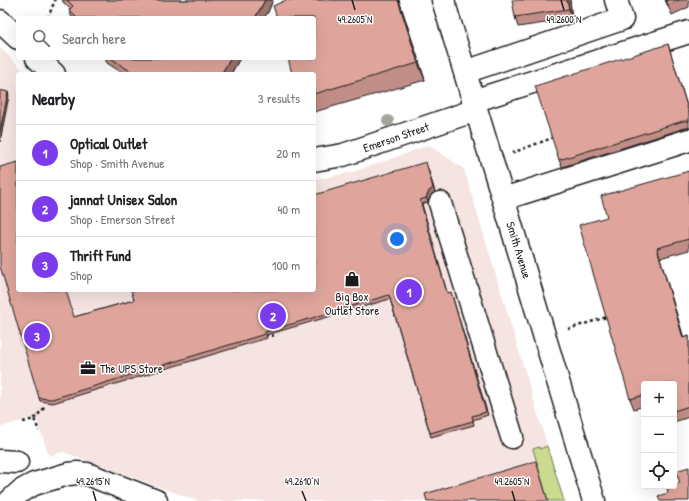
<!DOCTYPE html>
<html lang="en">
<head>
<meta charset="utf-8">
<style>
	:root { --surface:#fff; --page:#f6f6f6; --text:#202124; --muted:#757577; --line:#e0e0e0; --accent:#7c3aed }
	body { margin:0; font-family:"Patrick Hand",sans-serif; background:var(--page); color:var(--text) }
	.controls { position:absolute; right:12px; bottom:12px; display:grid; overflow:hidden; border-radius:4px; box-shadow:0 4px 16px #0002 }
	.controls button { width:36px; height:36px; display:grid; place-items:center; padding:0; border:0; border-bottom:1px solid var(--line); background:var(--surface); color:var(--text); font:20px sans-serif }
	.you { position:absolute; left:397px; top:239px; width:14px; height:14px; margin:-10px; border:3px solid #fff; border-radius:50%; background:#1a73e8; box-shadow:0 0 0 6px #1a73e833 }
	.badge { display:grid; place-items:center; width:26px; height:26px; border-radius:50%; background:var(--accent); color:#fff; font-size:13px; font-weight:700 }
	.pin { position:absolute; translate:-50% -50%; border:2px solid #fff; box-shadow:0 1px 4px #0006 }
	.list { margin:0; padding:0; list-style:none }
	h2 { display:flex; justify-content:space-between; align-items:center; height:52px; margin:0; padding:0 16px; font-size:17px }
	h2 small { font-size:13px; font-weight:400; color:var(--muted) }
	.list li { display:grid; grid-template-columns:26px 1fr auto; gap:12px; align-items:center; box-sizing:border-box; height:56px; padding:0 16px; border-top:1px solid var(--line) }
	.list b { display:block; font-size:15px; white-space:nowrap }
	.list p { margin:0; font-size:13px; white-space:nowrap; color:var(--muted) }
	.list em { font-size:13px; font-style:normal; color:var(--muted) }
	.icon { flex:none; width:22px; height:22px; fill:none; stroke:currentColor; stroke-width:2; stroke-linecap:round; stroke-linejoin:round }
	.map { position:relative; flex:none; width:689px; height:501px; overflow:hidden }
	.search { position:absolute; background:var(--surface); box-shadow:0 4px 16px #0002; left:16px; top:16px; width:300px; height:44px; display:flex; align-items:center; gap:10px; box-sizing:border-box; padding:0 14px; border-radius:4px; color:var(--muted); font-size:15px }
	.panel { position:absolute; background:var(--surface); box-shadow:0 4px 16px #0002; left:16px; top:72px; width:300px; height:220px; border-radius:4px }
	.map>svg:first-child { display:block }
</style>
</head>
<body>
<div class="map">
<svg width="689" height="501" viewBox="0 0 689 501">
	<rect width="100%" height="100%" fill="#fff"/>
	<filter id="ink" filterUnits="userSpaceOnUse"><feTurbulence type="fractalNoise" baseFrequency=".025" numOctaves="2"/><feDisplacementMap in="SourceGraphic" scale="8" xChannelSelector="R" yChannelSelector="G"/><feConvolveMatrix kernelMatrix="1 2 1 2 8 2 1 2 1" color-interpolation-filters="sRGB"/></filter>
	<g filter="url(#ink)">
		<path fill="#f5e4e1" d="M0 48 27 74H18V290H314V179L324 178 353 172 402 155 429 145 464 169 564 501H198L63 452 49 456 36 417 0 427Z"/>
		<path fill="#cada8e" stroke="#737b55" d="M547 446 564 501H548L533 449 539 447 540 449Z"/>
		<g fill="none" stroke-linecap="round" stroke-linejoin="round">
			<g stroke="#1c1c1c" stroke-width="25">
				<path id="minor" d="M443 0C493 167 545 334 594 501
					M0 21 18 38
					M37 58 54 74
					M465 72 622 19 616 0
					M473 101 689 32
					M314 160 343 155 476 110
					M503 199 689 140
					M440 203 512 437
					M0 461 17 462
					M10 501 21 491 34 484 68 474 77 473 87 474 156 501"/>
			</g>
			<path stroke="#1c1c1c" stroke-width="2.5" stroke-dasharray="3 3" stroke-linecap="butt" d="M48 18 55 0
				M512 153 552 138
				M568 329 607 317
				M265 335 276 336
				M34 419 45 407
				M23 422 34 419 39 431"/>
			<use href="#minor" stroke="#fff" stroke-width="22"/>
		</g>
		<circle fill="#a4a698" cx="388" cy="121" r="6"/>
		<path fill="#c08e86" stroke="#1c1c1c" d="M62 0H273L268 12 264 18H72L69 10 70 9 63 2Z
			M286 0H399L425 80 314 112V74Z
			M570 0 572 19 518 27 515 17Z
			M665 0H689V7L672 15Z
			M668 44 689 112V128H685L562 167 559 160Z
			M105 58H240L231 74H124L107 63Z
			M427 166 435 192 431 195 428 202 422 204 447 292 452 295 488 415 473 420 474 425 431 437 390 299 266 335 267 338 53 403 40 401 39 398 74 317 134 300Z
			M689 171V250L660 258 684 338 689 336V417L674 422V384H644V406L634 409 630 399 607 217Z"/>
		<path fill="#9c746d" stroke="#1c1c1c" d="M265 0H273L268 12 264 18H255Z
			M398 0H399L425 80 418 63Z
			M567 0H570L572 19 569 9Z
			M231 58H240L231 74H221Z
			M8 92 9 96 0 142V131Z
			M427 166 435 192 431 195 428 202 426 198Z
			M657 248 660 258 686 348 683 338Z"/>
		<path fill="#dfa59c" stroke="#1c1c1c" d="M67 0H265L255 18H77L69 10 73 6Z
			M286 0H398L418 63 314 94V74H292L288 58H314V18H277L273 6Z
			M512 0H567L569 9 515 17Z
			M666 0H679L668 5Z
			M668 44 689 113V121H683L559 160 535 86Z
			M111 58H231L221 74H136L122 66Z
			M0 90 8 92 0 131Z
			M18 162V290H66L74 317 134 300 131 290H314V195L426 162 433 188 429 191 426 198 420 200 447 293 451 292 486 412 472 416 473 421 430 433 389 295 265 332V334L52 399 39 398 0 266V167Z
			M689 171V239L657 248 683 338 689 336V406L674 411V384H644V395L630 399 579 225 607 217 601 196Z
			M536 461 548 501H427L425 494Z
			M689 467V501H660L658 496 668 493 667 489 676 486 675 484 680 483 676 471Z"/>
	</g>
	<path fill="none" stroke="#1c1c1c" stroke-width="1.5" d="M352 0 355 10M561 0 564 10M93 491 96 501M302 491 306 501M512 491 515 501"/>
	<defs>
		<g id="shop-bare" transform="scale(1.2)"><path d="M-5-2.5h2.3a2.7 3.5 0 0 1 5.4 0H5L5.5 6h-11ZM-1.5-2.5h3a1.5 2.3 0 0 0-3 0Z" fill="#1c1c1c" stroke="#fff" stroke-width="2.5" paint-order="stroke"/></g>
		<g id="office-bare" transform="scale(1.2)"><path d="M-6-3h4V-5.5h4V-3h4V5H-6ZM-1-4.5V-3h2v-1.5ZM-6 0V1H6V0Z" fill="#1c1c1c" stroke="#fff" stroke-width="2.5" paint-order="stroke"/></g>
	</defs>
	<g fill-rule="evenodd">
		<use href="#shop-bare" x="352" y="279"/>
		<use href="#office-bare" x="88" y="368"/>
	</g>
	<g text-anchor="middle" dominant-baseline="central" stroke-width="3" stroke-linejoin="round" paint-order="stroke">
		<g font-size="12" fill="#1c1c1c" stroke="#fff">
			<text transform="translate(396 137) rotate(-19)">Emerson Street</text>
			<text transform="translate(519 250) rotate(73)">Smith Avenue</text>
		</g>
		<g font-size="12" fill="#1c1c1c" stroke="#fff">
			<text x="352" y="296">Big Box<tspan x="352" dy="14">Outlet Store</tspan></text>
			<text x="100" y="368" text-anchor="start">The UPS Store</text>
		</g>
	</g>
	<g font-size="10" text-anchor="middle" fill="#1c1c1c" stroke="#fff" stroke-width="3" stroke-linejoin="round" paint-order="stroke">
		<text x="355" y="23">49.2605°N</text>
		<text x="564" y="23">49.2600°N</text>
		<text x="93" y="485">49.2615°N</text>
		<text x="302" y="485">49.2610°N</text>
		<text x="512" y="485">49.2605°N</text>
	</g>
</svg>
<div class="controls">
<button>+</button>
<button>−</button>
<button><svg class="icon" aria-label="locate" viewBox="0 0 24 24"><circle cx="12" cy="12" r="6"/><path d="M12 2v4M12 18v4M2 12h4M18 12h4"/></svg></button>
</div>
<div class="you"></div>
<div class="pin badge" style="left:409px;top:292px">1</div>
<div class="pin badge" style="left:273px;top:316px">2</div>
<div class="pin badge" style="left:37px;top:336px">3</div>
<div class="search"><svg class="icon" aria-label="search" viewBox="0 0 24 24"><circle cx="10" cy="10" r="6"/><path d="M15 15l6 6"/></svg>Search here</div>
<section class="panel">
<h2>Nearby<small>3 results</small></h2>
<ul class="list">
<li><span class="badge">1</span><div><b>Optical Outlet</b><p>Shop · Smith Avenue</p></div><em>20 m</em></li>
<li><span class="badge">2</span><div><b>jannat Unisex Salon</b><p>Shop · Emerson Street</p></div><em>40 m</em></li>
<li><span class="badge">3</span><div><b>Thrift Fund</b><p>Shop</p></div><em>100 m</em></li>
</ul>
</section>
</div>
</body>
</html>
